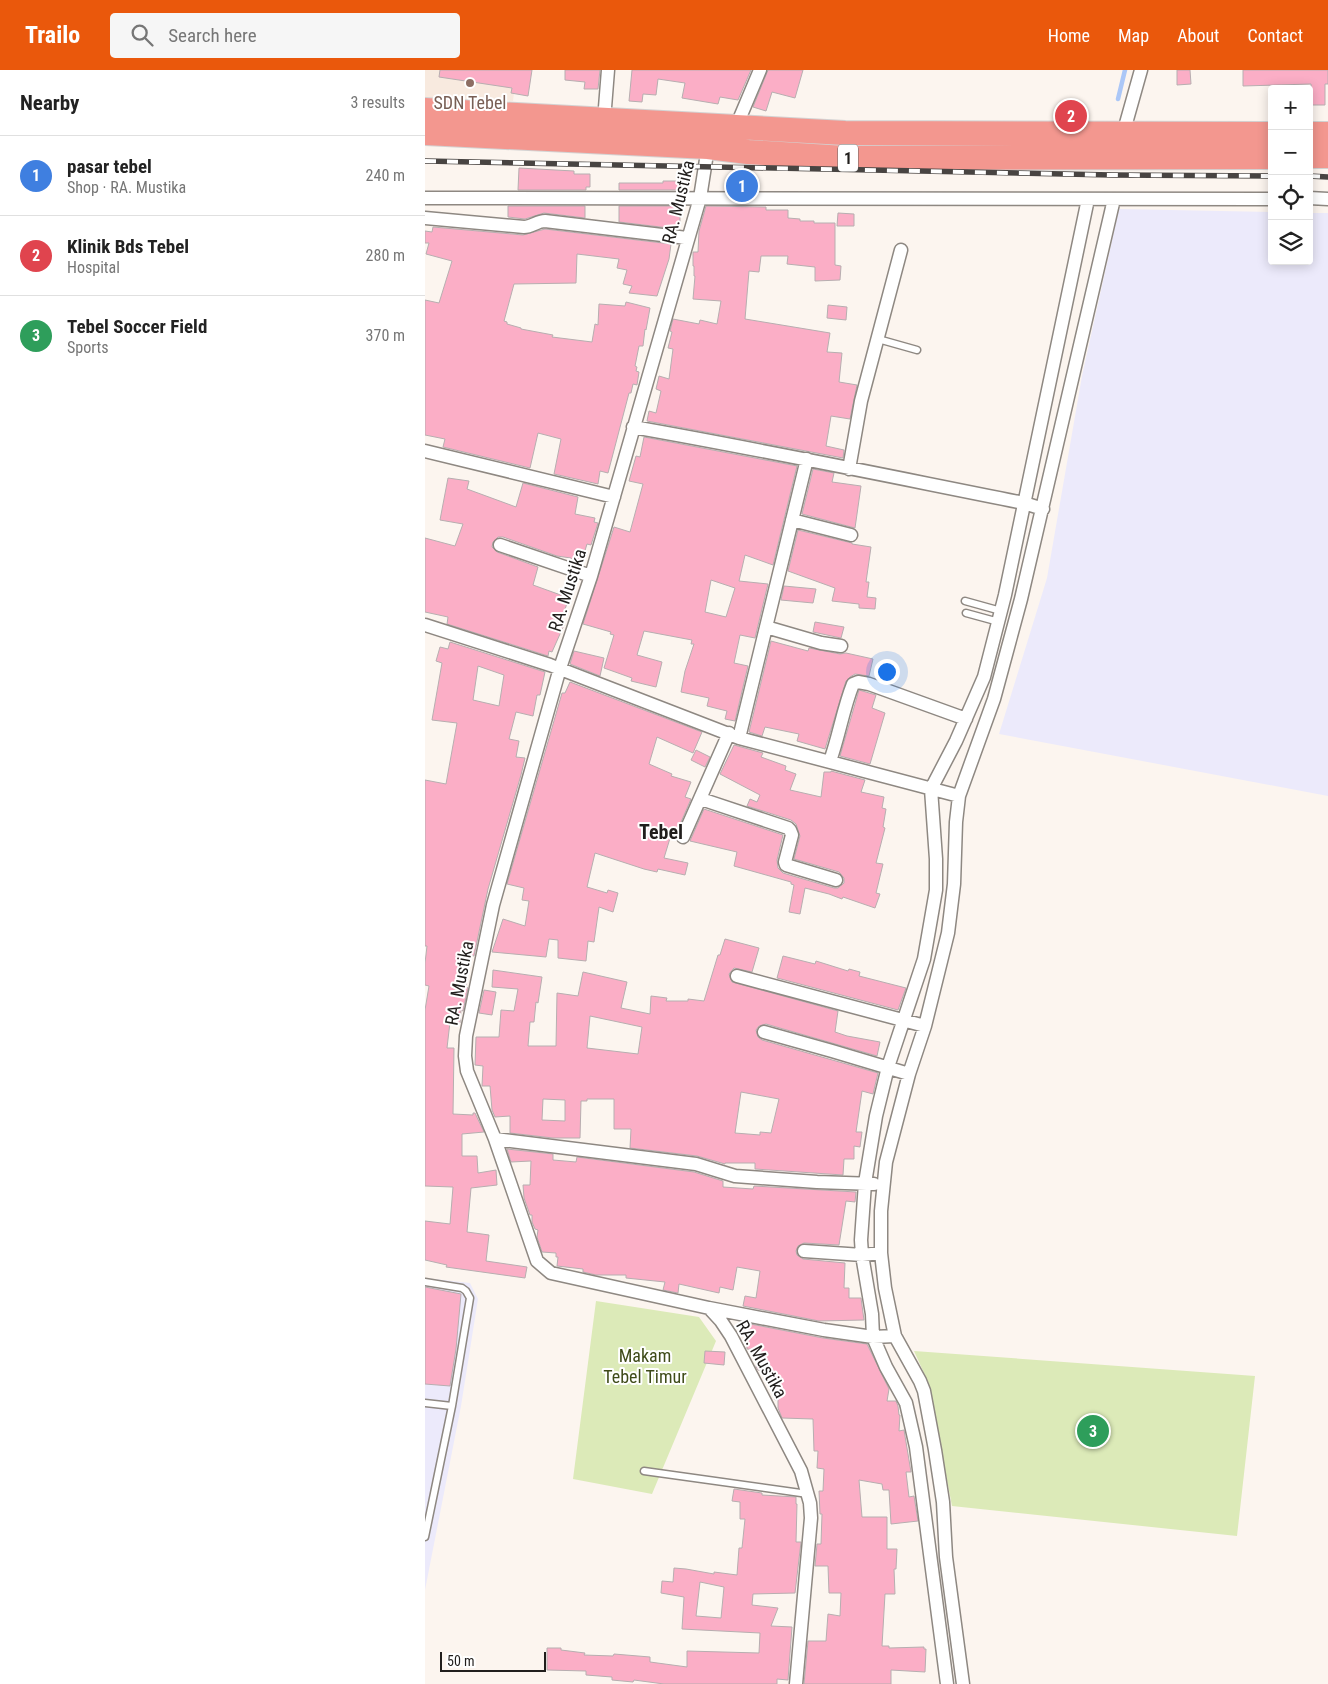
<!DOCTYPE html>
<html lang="en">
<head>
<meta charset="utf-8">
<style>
	:root { --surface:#fff; --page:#f6f6f6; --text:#222; --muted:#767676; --line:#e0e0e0; --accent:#ea580c }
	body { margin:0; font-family:"Roboto Condensed",sans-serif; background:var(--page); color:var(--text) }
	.controls { position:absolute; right:15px; top:15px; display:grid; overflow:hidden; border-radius:5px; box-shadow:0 2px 12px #0003 }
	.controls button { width:45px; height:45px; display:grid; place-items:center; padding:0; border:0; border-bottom:1px solid var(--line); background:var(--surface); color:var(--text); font:25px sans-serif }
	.scale { position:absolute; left:15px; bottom:12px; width:106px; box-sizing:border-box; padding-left:5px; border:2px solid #211e1c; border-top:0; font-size:14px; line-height:18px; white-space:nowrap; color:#211e1c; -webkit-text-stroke:4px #fff; paint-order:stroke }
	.you { position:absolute; left:461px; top:601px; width:18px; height:18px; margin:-12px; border:4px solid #fff; border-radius:50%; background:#1a73e8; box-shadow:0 0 0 8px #1a73e833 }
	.badge { display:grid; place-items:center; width:32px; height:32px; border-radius:50%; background:var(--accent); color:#fff; font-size:16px; font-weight:700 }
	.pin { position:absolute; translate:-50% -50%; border:2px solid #fff; box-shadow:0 1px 5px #0006 }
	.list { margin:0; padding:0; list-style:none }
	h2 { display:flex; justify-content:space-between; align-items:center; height:65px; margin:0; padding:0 20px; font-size:21px }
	h2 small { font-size:16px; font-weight:400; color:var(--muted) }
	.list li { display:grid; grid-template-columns:32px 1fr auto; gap:15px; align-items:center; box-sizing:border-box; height:80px; padding:0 20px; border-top:1px solid var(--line) }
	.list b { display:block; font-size:19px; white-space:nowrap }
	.list p { margin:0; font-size:16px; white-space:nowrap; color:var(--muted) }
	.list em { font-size:16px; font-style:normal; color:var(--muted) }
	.icon { flex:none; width:28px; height:28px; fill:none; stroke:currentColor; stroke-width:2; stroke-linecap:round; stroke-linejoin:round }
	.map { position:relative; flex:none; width:903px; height:1614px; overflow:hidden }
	header { display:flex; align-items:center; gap:30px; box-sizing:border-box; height:70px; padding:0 25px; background:var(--accent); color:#fff }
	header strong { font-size:24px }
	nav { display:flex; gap:28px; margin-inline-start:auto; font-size:18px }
	.search { width:350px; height:45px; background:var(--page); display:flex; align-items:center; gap:12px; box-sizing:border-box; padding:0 18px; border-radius:5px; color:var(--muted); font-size:19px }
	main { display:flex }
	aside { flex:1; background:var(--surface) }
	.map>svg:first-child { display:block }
</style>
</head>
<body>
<header>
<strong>Trailo</strong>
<div class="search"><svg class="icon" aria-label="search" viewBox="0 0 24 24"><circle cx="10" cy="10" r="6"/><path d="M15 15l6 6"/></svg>Search here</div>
<nav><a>Home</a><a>Map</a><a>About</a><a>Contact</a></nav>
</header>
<main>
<aside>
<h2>Nearby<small>3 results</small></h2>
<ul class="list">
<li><span class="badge" style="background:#3f7fe0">1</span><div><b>pasar tebel</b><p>Shop · RA. Mustika</p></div><em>240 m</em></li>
<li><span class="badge" style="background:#e0444e">2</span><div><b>Klinik Bds Tebel</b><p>Hospital</p></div><em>280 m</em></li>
<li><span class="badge" style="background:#2e9e5b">3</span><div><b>Tebel Soccer Field</b><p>Sports</p></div><em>370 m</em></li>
</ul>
</aside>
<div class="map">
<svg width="903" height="1614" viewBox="0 0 903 1614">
	<rect width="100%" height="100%" fill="#fcf5ef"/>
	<path fill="#f8eadf" d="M0 0H92L88 31 0 27Z"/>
	<path fill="#eceafb" d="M694 139 847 142V191H884V143H903V726L574 664 622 508 657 306Z
		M0 1208 45 1213 53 1229 36 1336 0 1520Z"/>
	<path fill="#dceab8" d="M171 1231 274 1247 291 1271 227 1424 148 1409Z
		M489 1281 830 1306 812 1466 527 1436 503 1312Z"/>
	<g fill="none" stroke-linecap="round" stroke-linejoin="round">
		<path stroke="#abc7f7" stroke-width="4.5" d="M693 29 700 0"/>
	</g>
	<path fill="#fbaec6" stroke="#b7aeb0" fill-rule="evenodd" d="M15 0H107L103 26 86 23 87 18 14 7Z
		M140 0H175L173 19H159L160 12 140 10Z
		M207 0H326L313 30 295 27 293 34 257 28 260 13 233 9 231 25 218 24 217 32 204 31Z
		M343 0H378L370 28 347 22 341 41 328 37Z
		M752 0H765L766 14 752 15Z
		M818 0H903V14H900V35H887L886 14 818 16Z
		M94 98 149 101V104H165V117H161V120H93Z
		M238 111H260L261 120H194V113H238Z
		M83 136H160V148L119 143 100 149 83 147Z
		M194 136H255V154H253L252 159 194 152Z
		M281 136 341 137V140H363V148L375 149V151H389V153H410V195L416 196 415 210 390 211V197L362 194 363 186H336L334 202 324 201 320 249 405 263 402 282 417 283 414 312 432 315 425 349 406 346 401 376 419 380 418 388 222 351 224 341 231 343 236 321 231 319 234 306 244 309 248 279 243 278 247 262 245 261 248 249 274 254 275 250 292 254 296 231 268 229 270 206H269V196H268V182H273L274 161Z
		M413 143 429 144V156H412Z
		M8 157 98 165 120 159 246 174 244 189 232 226 204 223 207 216 198 214 202 200 192 198 194 189 152 184 151 213 89 214 79 251 82 252V254L96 258V259L128 265 127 267 167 272 170 254 173 255 174 234 200 236 201 232 225 238 221 260 220 259 218 276H214L210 296 212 297 211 301 214 302 212 315 208 314 206 323H204L183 403 175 401 173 414 129 404 136 369 113 363 105 398 18 377 20 369 0 365V230L14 233 27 191 1 184 4 173H0V161L7 162Z
		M403 235 422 237 421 250 402 248Z
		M219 367 372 396 348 495 320 485 314 511 343 514 330 568 315 565 309 593 323 596 310 651 300 649 302 641 282 636 284 628 256 622 260 601 269 574H266L267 570 219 561 212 585 237 592 231 617 206 611 207 608 179 598 189 565 185 564 186 562 158 554 189 457 205 462 218 414 204 411 211 386 215 387ZM286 510 310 518 301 547 280 542Z
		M388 399 409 403 407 412 436 416 430 458 377 444Z
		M23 408 44 411 42 419 91 437 98 413 153 427 150 444 170 448 169 452 173 453 166 475 162 474 156 494 146 490V488L132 486 78 467H73L68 472 67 477 72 482 113 497 108 515 144 528 135 553 139 555 127 582 124 581 123 586 22 554 23 547 0 542V468L30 476 38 454 15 450Z
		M373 460 427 473V474L446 477 441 512H444L442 527 451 528 450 539 434 538V534L407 531 410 518 363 501Z
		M359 516 391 519 388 533 356 530Z
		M390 552 419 557 416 568 388 562Z
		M346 571 383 581 384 578 415 584 421 583 448 589 444 606 430 604 425 607 421 611 400 679 372 671 374 664 340 657 337 666 324 662Z
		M25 572 120 602 115 625H112L108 646 91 642 84 669 94 671 91 687 100 688 96 705 63 819 49 886 38 884 36 908 42 909 41 917 43 918 38 941 36 940 35 953 25 952 22 978H29L28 1044 48 1045V1043H50L59 1062 37 1064V1086H52L53 1103 71 1100 72 1115 46 1118 42 1162 64 1165 61 1191 102 1197 100 1208 21 1197 22 1195 0 1190V1151L25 1154 28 1117 0 1116V940L4 916 0 915V893L2 876H0V710L21 714 32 653 7 650 17 593 11 591 15 577 23 579ZM53 596 79 605 74 636 48 630Z
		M149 581 179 588 175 606 145 594Z
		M145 612 277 662 268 683 232 667 224 694 247 704 246 706 266 712 260 727 266 729 250 766 246 765 239 788 263 793 260 805 233 799 232 802 219 799 170 783 162 817 182 823 183 820 193 823 188 842 174 837 169 872 163 871 161 891 133 888V870L124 869 121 887 67 882 78 849 100 856 104 831 97 830 99 818 82 814 137 623H140Z
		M434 620 451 625 447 638 460 643 445 694 415 686Z
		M309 675 338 683 336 687 361 696 360 700 371 704 365 720 396 727 399 702H406V701L440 710 436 722 459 727 457 738 461 739 458 757 460 758 451 793 458 794 451 823 455 824 450 838 418 827 417 829 404 824 380 818 375 844 364 842 369 815 366 814V812L309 796 312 782 265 771 279 739 358 765 352 790 353 798 358 803 409 818H413L419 813V808L414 802 369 789 375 766 371 754 366 750 322 736 325 729 332 732 335 725 295 704Z
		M271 680 285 687 280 697 266 690Z
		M300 869 334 878 327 902 309 898 304 904 307 912 413 941 410 962 422 966 455 972 452 986 341 954 334 956 331 960 333 967 337 970 453 1003 448 1024 437 1021 431 1062H437L435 1077 429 1076V1089H419L418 1105 330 1099V1093H300V1094L272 1086 205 1078 206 1059H189V1029H162V1031H156L155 1068H128L85 1063V1046L70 1047 67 1040 65 1016H57L58 996 50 995 51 967H74L76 940 89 941 93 919 67 917 68 900 117 907 113 933 111 932 109 952H105L103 976H131L132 923 153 926 158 902 202 912 196 938 225 944 226 926 242 928 241 931H263V929L279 931 293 885H295ZM165 946 217 957 213 984 162 978ZM316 1022 354 1029 346 1063 335 1062V1065L310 1063ZM118 1029 140 1030V1051L117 1050Z
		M358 886 390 894 391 891 423 901 424 899 435 902 434 906 481 918 473 940 352 908Z
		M59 920 71 922 67 945 54 943Z
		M82 1079 128 1084V1090L151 1092 152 1087 269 1102 298 1111V1117L328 1119 329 1116 431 1122 430 1132 421 1131 414 1175 379 1173 373 1176 371 1181 372 1185 378 1189 420 1193 419 1218H424V1228H436L439 1250 394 1251 318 1236 320 1226 331 1228 335 1201 312 1197 308 1220 295 1217 294 1223 254 1214 253 1223 238 1220 240 1212 201 1208V1205H171L158 1202V1199L132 1196 133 1187H131V1183L117 1182 112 1167 113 1160 110 1159 107 1152V1145H105L99 1128 98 1115H105L106 1091 86 1092Z
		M0 1217 36 1224 31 1279 25 1316 0 1314Z
		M315 1252 398 1268 442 1274 464 1319 462 1331H471L473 1336 474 1345H475L474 1361 479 1360 486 1402H481L484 1427 489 1426 493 1451 466 1454 464 1420H458L457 1414 434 1410 437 1447H462V1479H472L471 1499H469L470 1524H460L457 1576H464V1578L499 1577V1579H501L500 1602 466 1600V1614H379L383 1571H401L403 1544 415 1546 416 1523H404L403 1496H390L392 1474H396L397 1444H395L394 1421H398L399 1399 392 1398 393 1381H389L388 1349 357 1348 353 1338V1330H350V1303L333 1300 331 1297 334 1280 322 1279 321 1261 314 1260Z
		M280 1281 300 1282 299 1295 279 1293Z
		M309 1419 337 1423V1425L371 1427V1434H372L371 1472H376L370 1523 328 1524 327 1535 353 1538 346 1556 367 1557 363 1610 352 1609V1614H239L209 1610 208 1612 187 1610V1607L161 1605V1601L122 1600V1578H136V1580L160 1583 159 1585 188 1586 189 1584 225 1587V1592L262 1597V1581L334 1583 335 1563 257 1559 259 1527 236 1523 237 1511 248 1512 249 1498 261 1499 289 1504V1502L312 1505 314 1478H317L320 1449H315V1432L307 1431ZM275 1512 299 1517 296 1548 271 1546Z"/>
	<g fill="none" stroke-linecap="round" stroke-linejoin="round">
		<g stroke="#8e8882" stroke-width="9">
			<path id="lane" d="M453 269 492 280
				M540 531 576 541
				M541 543 574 552
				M0 1212 37 1218 41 1221 45 1228 27 1336 0 1467
				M0 1333 27 1336
				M219 1401 383 1424"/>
		</g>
		<g stroke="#8e8882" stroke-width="15">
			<path id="street" d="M179 50 183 0
				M311 57 335 0
				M698 64 716 0
				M283 77 275 128 166 506 135 598 68 835 41 966 40 986 42 1001 70 1069 112 1191 126 1203 284 1238 296 1251 306 1266 376 1401 385 1433 386 1448 371 1614
				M0 128 847 129
				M884 128 903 129
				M0 148 99 157C107 157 112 151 120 151L262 168
				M208 357C339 380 468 407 599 433L618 439
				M0 381 189 427
				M424 399 436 331 476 180
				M367 450 426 465
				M75 475 166 506
				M0 555 125 595 314 668 534 726
				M341 557 396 573 416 576
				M314 668 382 389
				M405 691C414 666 418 639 428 614L433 612 444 614 541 649
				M276 729 363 758 365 760 367 765 360 792 361 795 411 810
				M258 767 304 663
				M312 906 500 956
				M339 962 407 981 484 1004
				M70 1069 271 1094 310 1106 392 1112 449 1114
				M379 1181 437 1185 456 1183
				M284 1238 399 1260 448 1267 470 1266
				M522 1614 491 1377 481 1333 461 1297 448 1267 447 1244 437 1185 436 1170 440 1113 451 1046 463 997 499 889 511 820V789L506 719 531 671 559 607 580 525 663 129
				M538 1614 521 1487 518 1432 510 1380 499 1321 495 1311 470 1266 460 1218 456 1183V1141L461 1092 484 1004 500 956 523 863 529 814 531 752 534 726 569 629 596 529 689 129"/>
		</g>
		<g stroke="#d3d2d2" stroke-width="26">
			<path id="highway" d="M0 40 420 63 847 64
				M0 63 283 77 323 82 419 88 847 87
				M884 64H903
				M884 86H903"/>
		</g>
		<use href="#lane" stroke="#fff" stroke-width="6"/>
		<use href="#street" stroke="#fff" stroke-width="12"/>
		<use href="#highway" stroke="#f3978f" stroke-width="24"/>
		<g stroke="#484442" stroke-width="5.5">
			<path id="rail" d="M0 91 687 105 847 106
				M884 106 903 107"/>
		</g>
		<use href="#rail" stroke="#fff" stroke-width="4" stroke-dasharray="11" stroke-linecap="butt"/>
	</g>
	<circle fill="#8d6e63" stroke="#fff" stroke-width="2" cx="45" cy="13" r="5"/>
	<g text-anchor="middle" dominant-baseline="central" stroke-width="4" stroke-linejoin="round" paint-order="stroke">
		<rect fill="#fff" stroke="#646260" stroke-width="1" x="413" y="74.5" width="20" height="27" rx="4"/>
		<g font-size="16" font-weight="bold" fill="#211e1c">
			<text x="423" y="88">1</text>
		</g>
		<g font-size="18" fill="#785e54" stroke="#fff">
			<text x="45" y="32">SDN Tebel</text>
		</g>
		<g font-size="18" fill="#211e1c" stroke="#fff">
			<text transform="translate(253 132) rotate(-76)">RA. Mustika</text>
			<text transform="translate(142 520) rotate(-72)">RA. Mustika</text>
			<text transform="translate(34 913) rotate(-79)">RA. Mustika</text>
			<text transform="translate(337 1289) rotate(61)">RA. Mustika</text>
		</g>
		<g font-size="18" fill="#3f4b19" stroke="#fff">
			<text x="220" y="1285">Makam<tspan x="220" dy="21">Tebel Timur</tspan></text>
		</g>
		<g font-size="20" font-weight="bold" fill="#211e1c" stroke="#fff">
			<text x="236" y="762">Tebel</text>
		</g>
	</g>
</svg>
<div class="controls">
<button>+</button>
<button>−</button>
<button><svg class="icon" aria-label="locate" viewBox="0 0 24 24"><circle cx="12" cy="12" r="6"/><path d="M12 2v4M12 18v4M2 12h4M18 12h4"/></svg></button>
<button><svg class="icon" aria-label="layers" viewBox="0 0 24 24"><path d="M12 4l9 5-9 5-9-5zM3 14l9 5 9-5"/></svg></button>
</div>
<div class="scale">50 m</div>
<div class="you"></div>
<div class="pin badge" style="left:317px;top:116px;background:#3f7fe0">1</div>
<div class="pin badge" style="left:646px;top:46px;background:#e0444e">2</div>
<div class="pin badge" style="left:668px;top:1361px;background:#2e9e5b">3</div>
</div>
</main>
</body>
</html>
